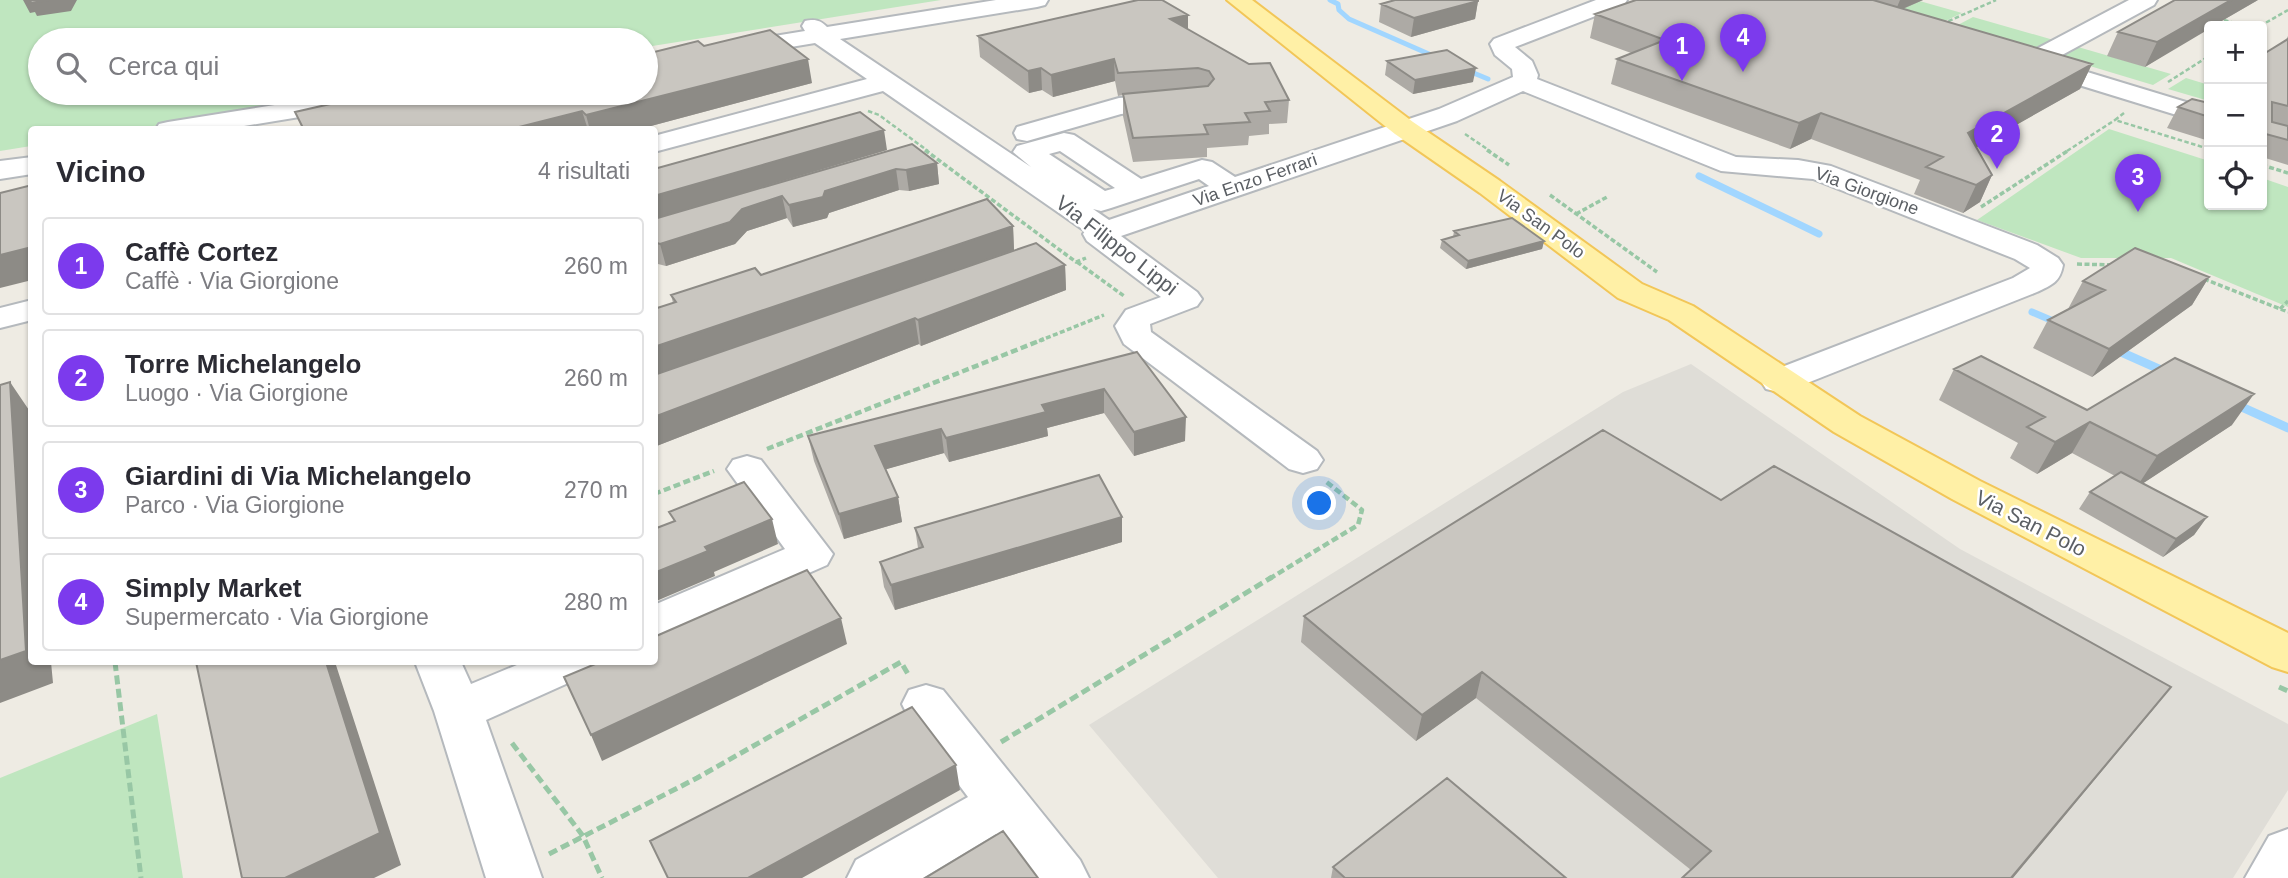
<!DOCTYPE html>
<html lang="it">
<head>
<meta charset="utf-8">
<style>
	:root { --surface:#fff; --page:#f7f7f7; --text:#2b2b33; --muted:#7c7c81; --line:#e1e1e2; --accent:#7c3aed }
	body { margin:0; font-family:Arial,sans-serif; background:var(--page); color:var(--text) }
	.controls { position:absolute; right:21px; top:21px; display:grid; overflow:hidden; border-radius:7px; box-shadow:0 2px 5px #0004 }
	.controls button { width:63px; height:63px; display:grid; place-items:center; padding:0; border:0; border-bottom:2px solid var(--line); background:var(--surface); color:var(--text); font:35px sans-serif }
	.you { position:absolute; left:1320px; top:504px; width:24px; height:24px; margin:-18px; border:5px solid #fff; border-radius:50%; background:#1a73e8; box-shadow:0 0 0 10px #1a73e833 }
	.badge { display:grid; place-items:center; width:46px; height:46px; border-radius:50%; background:var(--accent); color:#fff; font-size:23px; font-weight:700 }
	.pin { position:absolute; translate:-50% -58px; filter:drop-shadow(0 2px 4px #0008) }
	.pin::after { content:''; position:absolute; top:37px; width:24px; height:21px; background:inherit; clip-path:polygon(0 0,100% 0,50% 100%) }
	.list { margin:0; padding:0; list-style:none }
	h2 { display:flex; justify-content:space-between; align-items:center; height:91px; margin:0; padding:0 28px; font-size:30px }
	h2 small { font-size:23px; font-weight:400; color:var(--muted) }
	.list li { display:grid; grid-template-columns:46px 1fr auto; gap:21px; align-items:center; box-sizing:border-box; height:98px; margin:0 14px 14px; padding:0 14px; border:2px solid var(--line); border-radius:7px }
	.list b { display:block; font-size:26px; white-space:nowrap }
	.list p { margin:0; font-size:23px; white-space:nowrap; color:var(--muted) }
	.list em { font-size:23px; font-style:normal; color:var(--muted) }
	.icon { flex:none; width:38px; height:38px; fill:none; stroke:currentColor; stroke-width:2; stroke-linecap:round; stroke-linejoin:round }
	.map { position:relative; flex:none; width:2288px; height:878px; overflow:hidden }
	.search { position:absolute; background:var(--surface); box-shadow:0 2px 5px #0004; left:28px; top:28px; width:630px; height:77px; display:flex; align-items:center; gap:18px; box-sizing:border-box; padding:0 24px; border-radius:38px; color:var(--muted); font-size:26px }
	.panel { position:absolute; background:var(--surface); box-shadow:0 2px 5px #0004; left:28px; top:126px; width:630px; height:539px; border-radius:7px }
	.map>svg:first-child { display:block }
</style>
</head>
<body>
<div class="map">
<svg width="2288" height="878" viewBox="0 0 2288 878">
	<rect width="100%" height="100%" fill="#eeebe3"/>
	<path fill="#dfddd7" d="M1691 364 1960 549 2288 724V790L2233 878H1218L1089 725 1623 392Z"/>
	<path fill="#bfe6bf" d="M0 0H941L646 47V40H40V93H365L134 129 32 130 31 146 0 151Z
		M1867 0H1916L1962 13 1943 22Z
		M1973 17 2057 41 2038 51 1954 27Z
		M2078 47 2171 74 2153 85 2060 57Z
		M2186 78 2209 85V101L2168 89Z
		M2109 129 2209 161V205H2262V178L2288 187V307L2171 258H2081L1977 220Z
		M157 714 183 878H0V778Z"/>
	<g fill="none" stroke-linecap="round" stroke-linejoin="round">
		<path stroke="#a1d6ff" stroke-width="5" d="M1330 0 1338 4 1339 10 1349 19 1438 58
			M1464 69 1488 79"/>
		<path stroke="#a1d6ff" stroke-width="7" d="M1699 176 1819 234
			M2032 312 2060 324"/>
		<path stroke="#a1d6ff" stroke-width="9" d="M2114 349 2168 373
			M2235 404 2288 428"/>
		<g stroke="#b5b9bd" stroke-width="4">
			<path id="minor" d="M996 0H1048L1045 5 1037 7 840 39 1031 167 1013 152 1017 146 1064 133 1074 135 1141 179 1202 160 1212 162 1235 177 1439 109 1513 77 1512 69 1495 55 1490 44 1494 39 1596 0H1627L1624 5 1515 47 1532 61 1538 75 1537 79 1736 157 1798 160 1831 166 2037 245 2058 258 2063 265C2060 282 2052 285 2037 292L1792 389 1779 392 1766 389 1761 381 1766 373 2013 278 2030 268 2015 259 1813 179 1721 171 1523 91 1457 121 1121 236 1197 292 1202 299 1197 306 1150 324 1151 332 1317 451 1323 460 1317 469 1303 473 1289 469 1124 344 1115 326 1126 310 1161 297 1087 241 1083 234 1085 231 883 91 654 152V136L867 79 815 43 646 71V57L805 31 802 26 805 21C815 19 820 20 827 27ZM1060 151 1115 188 1105 191 1049 154ZM1199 179 1209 186 1109 220 1093 209 1101 211 1111 208Z
				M2129 0H2157L2154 5 2051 61 2209 109V125L2027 69 2018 62 2021 57Z
				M351 93H410L406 98 397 101 220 130H155L159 124 168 122Z
				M1176 94 1185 97 1189 102 1185 107 1121 114 1027 141 1017 139 1014 133 1017 127 1119 98Z
				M32 157V174L0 179V161Z
				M32 300V320L0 328V308Z
				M747 456 761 460 833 554 827 565 654 641V605L785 549 727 469 733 460Z
				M415 662H461L471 684 524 662H592L586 675 486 720 542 878H486L434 711Z
				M926 685 943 690 1080 860 1089 878H1028L996 834 923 878H847L856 860 968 797 909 718 902 704 909 690Z
				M2288 829V878H2245L2269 836Z"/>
		</g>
		<g stroke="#f2c658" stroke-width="4">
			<path id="major" d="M1227 0H1252L1413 122 1500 181 1642 284 1693 306 1860 416 1980 481 2288 633V672L2272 667 1952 499 1834 432 1669 320 1618 298 1480 193 1395 134Z"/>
		</g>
		<path stroke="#98c7a5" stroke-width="2.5" stroke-dasharray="4.5 2.5" stroke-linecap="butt" d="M2224 20 2246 26
			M1942 24 1996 0
			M2260 26 2288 10
			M2168 82 2209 56
			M868 111 879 115 928 151
			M2124 113 2115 120 2209 149
			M1465 134 1490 151
			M2067 151 2115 120"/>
		<path stroke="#98c7a5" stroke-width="3.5" stroke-dasharray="5 2.5" stroke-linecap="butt" d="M925 150 1076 262 1086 258
			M1487 150 1509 165
			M2262 165 2288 173
			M1550 195 1657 272
			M1981 207 2069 150
			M1576 214 1607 197
			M1077 262 1124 296
			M2077 264 2114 265
			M2204 279 2288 312
			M2280 309 2288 301
			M1039 341 1104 315"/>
		<path stroke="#98c7a5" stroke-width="4.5" stroke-dasharray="7 3.5" stroke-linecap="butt" d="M767 449 1044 339
			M654 494 714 471
			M1269 579 1358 525 1362 510 1324 480"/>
		<path stroke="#98c7a5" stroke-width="5" stroke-dasharray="9 4.5" stroke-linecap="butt" d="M115 662 141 878
			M2279 687 2288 691
			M1001 742 1272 577
			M512 743 583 836 602 878
			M549 854 697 778 901 662 908 674"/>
		<use href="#minor" fill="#fff" fill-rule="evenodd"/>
		<use href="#major" fill="#fff0a6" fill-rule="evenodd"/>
	</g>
	<path fill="#adaaa5" d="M1636 0H1923L1903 9 2092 64 2080 89 1976 147 1992 175 1980 202 1963 213 1914 194 1920 180 1811 139 1790 149 1611 84 1617 59 1631 53 1590 38 1595 14Z
		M2258 0 2213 26H2209L2145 67 2107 56 2118 32Z
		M1478 1 1475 19 1411 37 1379 22 1381 4Z
		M1188 15V30L1289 100 1287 123 1269 124V134L1249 136 1248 145 1207 148V157L1133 162 1123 116V95L1118 96 1115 81 1053 97 1042 90 1029 93 980 57 978 36Z
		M2288 36V165L2262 157V55L2286 40Z
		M704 46 812 83 636 130H303L295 112 380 96 646 93Z
		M1387 61 1473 82 1413 94 1385 75Z
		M2209 94V141L2167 128 2178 107 2205 102Z
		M887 150 770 185 937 163 939 184 909 191 899 190 829 213 827 218 793 227 787 218 747 231 735 244 666 266 654 263V169Z
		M1013 226 1014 250 1065 265 1066 290 921 346 919 344 654 447V309L673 303 671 295 761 275Z
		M1454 231 1544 241 1542 249 1466 269 1440 248 1442 240 1453 237Z
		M2209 277 2192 305 2092 377 2033 348 2048 320 2068 309 2083 281Z
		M1137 352 1185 441 1134 456 1104 413 1047 428 1048 436 949 462 944 453 886 469 898 497 902 522 844 539 814 461 808 436Z
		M1954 369 2087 410 2232 425 2143 483 2207 517 2194 535 2163 557 2079 509 2090 492 2115 476 2072 453 2037 474 2010 458 2018 443 1939 400Z
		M1721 500 2171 687 2151 712 1691 870 1476 698 1416 741 1301 642 1304 616Z
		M915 528 1122 542 895 610 884 587 880 562 918 548Z
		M1333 867 1566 878H1331Z"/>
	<path fill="#8d8b86" d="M23 0H77L71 11 37 16 35 12 30 13Z
		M1900 0H1923L1895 12Z
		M2231 0H2258L2213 26H2209V29L2145 67 2157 42Z
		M1478 1 1475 19 1411 37 1414 18Z
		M1188 15V36L1170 19Z
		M808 59 812 83 636 130H590L586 115Z
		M1114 59 1115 81 1053 97 1051 75Z
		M2092 64 2080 89 1956 159 1968 133Z
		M1041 68 1042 90 1029 93 1028 71Z
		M1476 68 1473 82 1413 94 1415 80Z
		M582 111 588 130H507Z
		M1821 113 1811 139 1790 149 1799 123Z
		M884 130 887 150 654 219V196Z
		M937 163 939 184 909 191 906 170Z
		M896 169 899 190 829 213 827 218 793 227 789 205 825 191Z
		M1992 175 1980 202 1963 213 1976 185Z
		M782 196 787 218 747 231 735 244 666 266 660 244 742 209Z
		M1013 226 1014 250 654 376V347Z
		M1544 241 1542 249 1466 269 1468 261Z
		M32 247V280L0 288V255Z
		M1065 265 1066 290 921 346 918 320Z
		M2209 277 2192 305 2092 377 2109 349Z
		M915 318 919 344 654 447V417Z
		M10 382 31 413 32 418V662H51L53 683 0 703V660Z
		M1104 389V413L1047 428 1048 436 949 462 946 438 1042 405Z
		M2254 394 2232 425 2136 488 2157 456Z
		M1186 417 1185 441 1134 456V432Z
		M2090 422 2072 453 2037 474 2055 442Z
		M941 429 944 453 880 471 875 446Z
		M898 497 902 522 844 539 839 514Z
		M1122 517V542L895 610 891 585Z
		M2207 517 2194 535 2163 557 2176 539Z
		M772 519 778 544 714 572 715 576 654 602V573L705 547Z
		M841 618 847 644 602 761 591 735Z
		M326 662H335L401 865 374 878H285Z
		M1482 672 1476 698 1416 741 1422 715Z
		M2171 687 2151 712 2013 878H2011Z
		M956 765 960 790 802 878H748Z"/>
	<path fill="#c9c6c0" stroke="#8d8b86" stroke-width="2" d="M31 0H49L30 3Z
		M1138 0H1162L1188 15 1170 19 1249 64 1270 63 1289 100 1265 102 1270 111 1245 113 1250 122 1204 125 1208 134 1133 138 1123 94 1208 86 1214 79 1209 71 1198 68 1118 73 1114 59 1051 75 1041 68 1028 71 978 36Z
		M1395 0H1478V1L1414 18 1381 4Z
		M1636 0H1873L2092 64 1968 133 1992 175 1976 185 1926 167 1943 157 1821 113 1799 123 1617 59 1665 40 1595 14Z
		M2175 0H2231L2157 42 2118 32Z
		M770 30 808 59 586 115 582 111 507 130H304L295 112 379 93 380 96 393 93H646V54L698 41 704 46Z
		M2288 39V106L2272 102V122L2288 126V140L2262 133V55Z
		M1447 50 1476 68 1415 80 1387 61Z
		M2192 99 2209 103V117L2178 107Z
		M860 112 884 130 654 196V169Z
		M912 144 937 163 906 170 896 169 825 191 823 197 789 205 782 196 742 209 730 222 660 244 654 242V219Z
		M32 185V247L0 255V193Z
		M987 199 1013 226 654 347V309L676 302 671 295 755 268 761 275Z
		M1512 218 1544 241 1468 261 1442 240 1459 235 1454 231Z
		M1036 243 1065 265 918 320 915 318 654 417V375Z
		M2135 248 2209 277 2109 349 2048 320 2105 290 2083 281Z
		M1137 352 1186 417 1134 432 1104 389 1042 405 1046 412 946 438 941 429 875 446 898 497 839 514 808 436Z
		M1981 356 2087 410 2175 358 2254 394 2157 456 2090 422 2055 442 2027 427 2045 417 1954 369Z
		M10 382 26 651 0 660V385Z
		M1603 430 1721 500 1774 466 2171 687 2011 878H1682L1711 851 1482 672 1422 715 1304 616Z
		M2121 472 2207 517 2176 539 2090 492Z
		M1099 475 1122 517 891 585 880 562 923 547 915 528Z
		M744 482 772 519 705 547 708 551 654 573V529L675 521 669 512Z
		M807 570 841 618 591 735 564 677 600 662H654V637Z
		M196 662H326L380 833 285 878H242Z
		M912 707 956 765 748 878H668L650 841Z
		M1447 778 1566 878H1345L1333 867Z
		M1003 831 1038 878H925Z"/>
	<g text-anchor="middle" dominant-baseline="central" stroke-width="5" stroke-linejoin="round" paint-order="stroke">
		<g font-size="18" fill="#5b5f64" stroke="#fff">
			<text transform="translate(1255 180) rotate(-19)">Via Enzo Ferrari</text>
			<text transform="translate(1867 191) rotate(20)">Via Giorgione</text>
			<text transform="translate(1541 224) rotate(36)">Via San Polo</text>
		</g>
		<g font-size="21" fill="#5b5f64" stroke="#fff">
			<text transform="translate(1117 245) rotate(38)">Via Filippo Lippi</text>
			<text transform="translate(2031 523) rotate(27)">Via San Polo</text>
		</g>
	</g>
</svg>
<div class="controls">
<button>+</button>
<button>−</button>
<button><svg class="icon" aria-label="locate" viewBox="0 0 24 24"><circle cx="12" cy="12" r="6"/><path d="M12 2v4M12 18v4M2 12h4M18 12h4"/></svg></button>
</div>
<div class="you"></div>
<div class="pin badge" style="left:1682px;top:81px">1</div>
<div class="pin badge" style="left:1997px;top:169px">2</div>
<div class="pin badge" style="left:2138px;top:212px">3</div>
<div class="pin badge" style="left:1743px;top:72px">4</div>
<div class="search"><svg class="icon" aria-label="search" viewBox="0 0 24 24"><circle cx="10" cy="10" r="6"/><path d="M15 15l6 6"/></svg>Cerca qui</div>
<section class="panel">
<h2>Vicino<small>4 risultati</small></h2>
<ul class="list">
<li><span class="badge">1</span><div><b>Caffè Cortez</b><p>Caffè · Via Giorgione</p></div><em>260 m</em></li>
<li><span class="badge">2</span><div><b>Torre Michelangelo</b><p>Luogo · Via Giorgione</p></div><em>260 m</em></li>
<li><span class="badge">3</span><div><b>Giardini di Via Michelangelo</b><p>Parco · Via Giorgione</p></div><em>270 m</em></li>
<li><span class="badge">4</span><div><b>Simply Market</b><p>Supermercato · Via Giorgione</p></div><em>280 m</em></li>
</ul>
</section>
</div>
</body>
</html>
